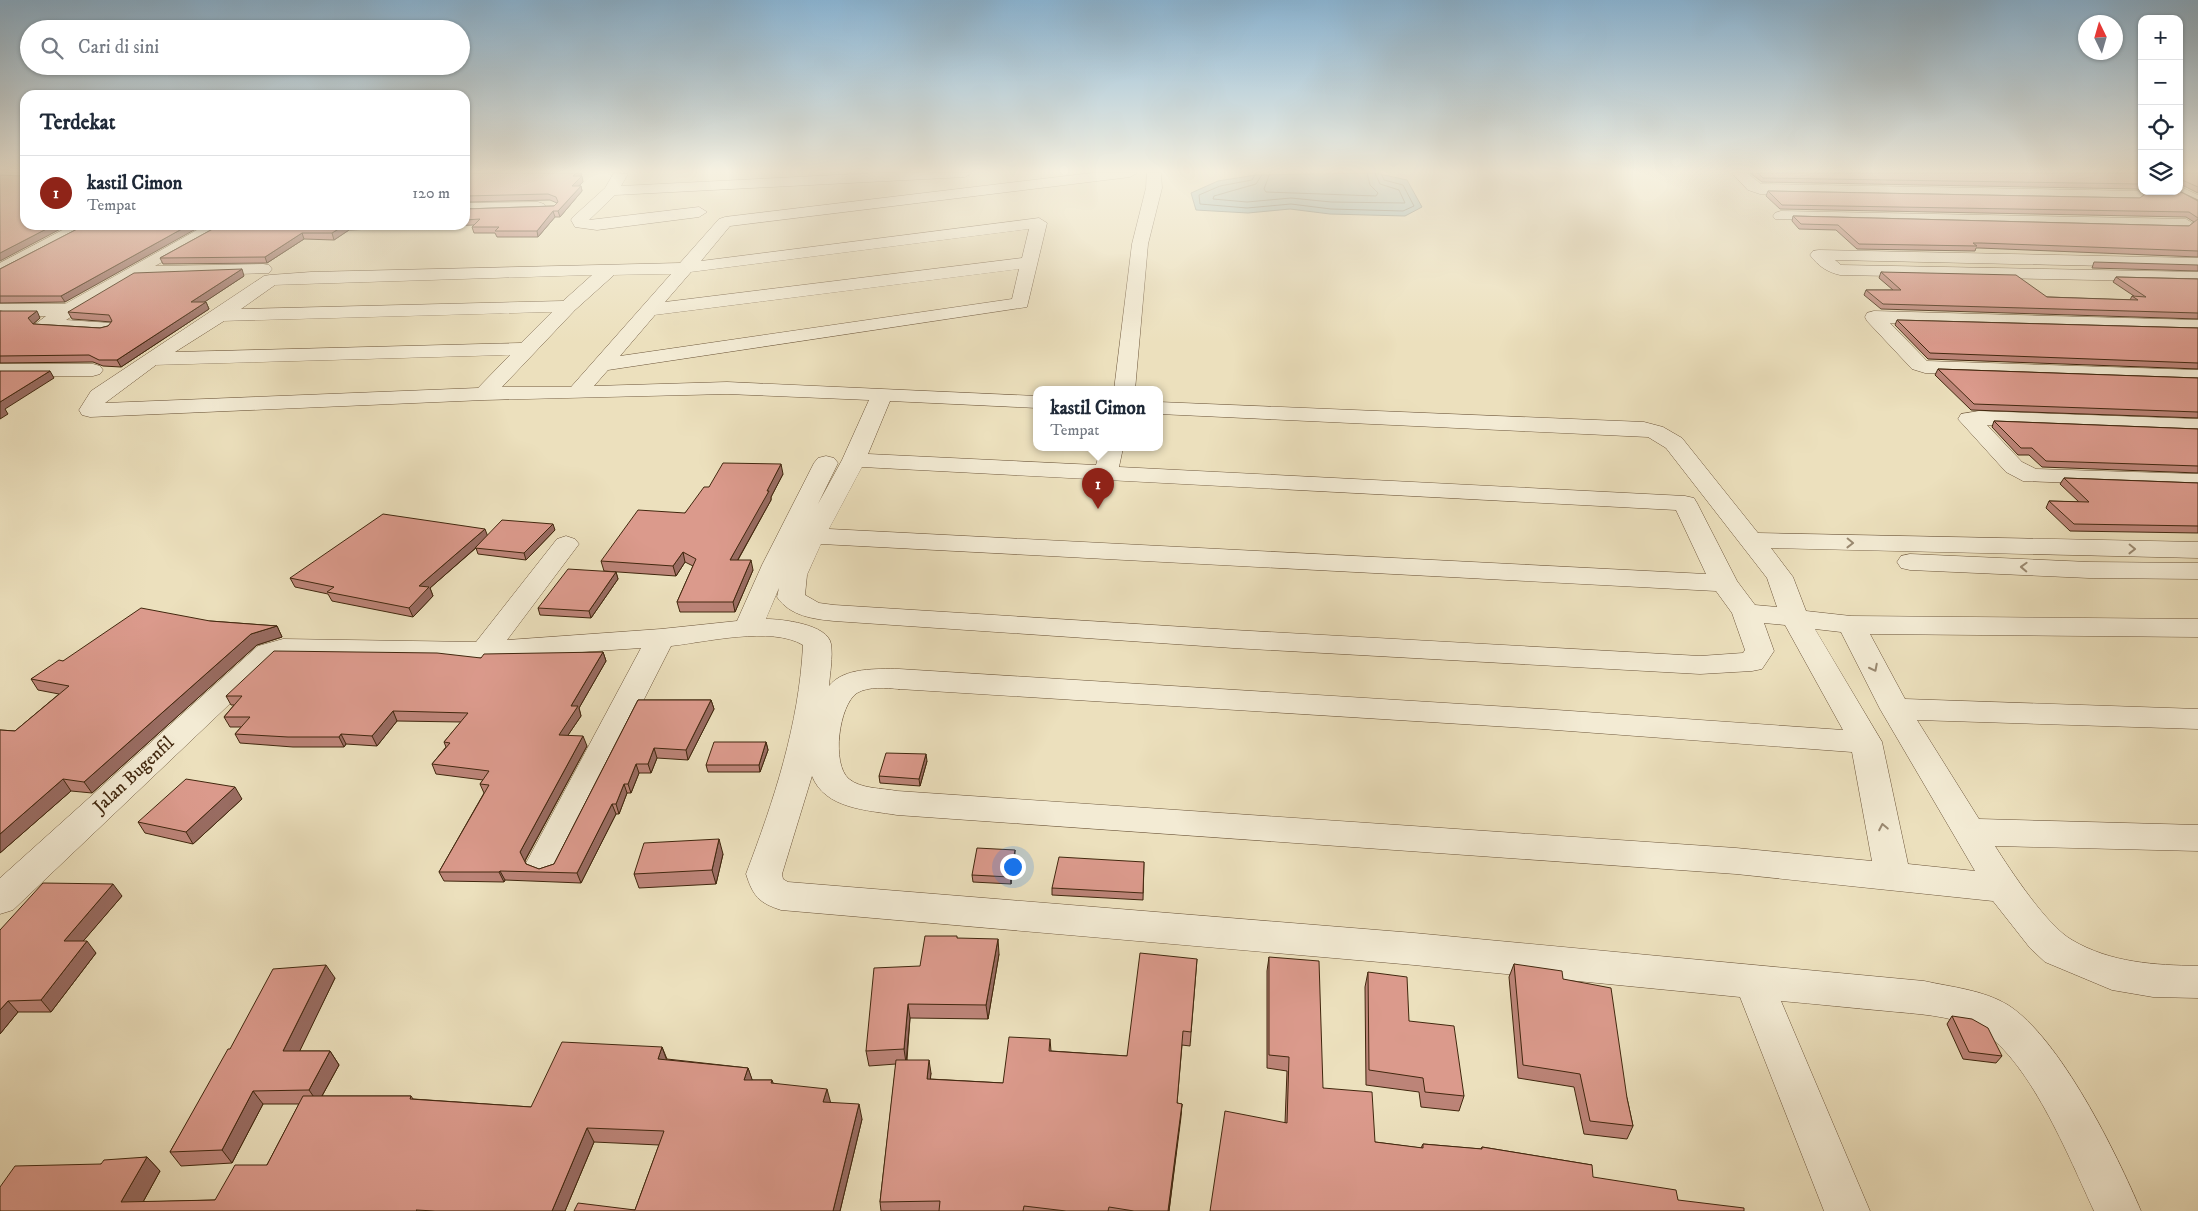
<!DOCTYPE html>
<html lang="id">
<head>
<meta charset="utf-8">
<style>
	:root { --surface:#fff; --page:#f6f6f7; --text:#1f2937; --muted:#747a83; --line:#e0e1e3; --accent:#8f2418 }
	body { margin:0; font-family:"IM FELL DW Pica",serif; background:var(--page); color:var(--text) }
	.controls { position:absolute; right:15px; top:15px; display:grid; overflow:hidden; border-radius:10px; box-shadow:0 1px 4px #0004 }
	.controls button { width:45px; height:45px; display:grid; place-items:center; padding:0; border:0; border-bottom:1px solid var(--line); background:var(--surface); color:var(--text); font:25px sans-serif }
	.compass { position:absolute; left:2078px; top:15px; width:45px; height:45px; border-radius:50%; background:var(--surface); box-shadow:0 1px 4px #0004; rotate:355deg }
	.you { position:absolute; left:1012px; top:866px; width:18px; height:18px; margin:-12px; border:4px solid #fff; border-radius:50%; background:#1a73e8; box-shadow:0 0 0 8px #1a73e833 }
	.badge { display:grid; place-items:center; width:32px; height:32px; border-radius:50%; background:var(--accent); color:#fff; font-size:16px; font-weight:700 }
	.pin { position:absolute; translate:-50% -41px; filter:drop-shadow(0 1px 2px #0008) }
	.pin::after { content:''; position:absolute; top:26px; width:18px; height:15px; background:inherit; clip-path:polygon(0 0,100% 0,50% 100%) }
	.popup { position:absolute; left:1033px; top:386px; width:130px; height:65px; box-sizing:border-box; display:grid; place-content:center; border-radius:10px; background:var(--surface); filter:drop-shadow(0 1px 4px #0005); font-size:16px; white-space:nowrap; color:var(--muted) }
	.popup b { font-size:19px; color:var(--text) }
	.popup::after { content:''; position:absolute; left:50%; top:100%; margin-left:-10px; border:10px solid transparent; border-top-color:var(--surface) }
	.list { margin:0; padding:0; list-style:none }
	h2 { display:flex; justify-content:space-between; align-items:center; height:65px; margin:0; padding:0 20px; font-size:21px }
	h2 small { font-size:16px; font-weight:400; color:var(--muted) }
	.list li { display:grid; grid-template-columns:32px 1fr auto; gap:15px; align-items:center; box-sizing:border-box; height:75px; padding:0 20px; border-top:1px solid var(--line) }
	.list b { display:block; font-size:19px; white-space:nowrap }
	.list p { margin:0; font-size:16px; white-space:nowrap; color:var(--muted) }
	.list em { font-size:16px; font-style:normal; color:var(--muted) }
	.icon { flex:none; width:28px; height:28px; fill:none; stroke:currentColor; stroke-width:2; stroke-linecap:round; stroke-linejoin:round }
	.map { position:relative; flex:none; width:2198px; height:1211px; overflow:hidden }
	.search { position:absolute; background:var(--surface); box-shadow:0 1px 4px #0004; left:20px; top:20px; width:450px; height:55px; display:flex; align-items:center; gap:12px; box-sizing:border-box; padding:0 18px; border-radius:28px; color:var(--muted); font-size:19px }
	.panel { position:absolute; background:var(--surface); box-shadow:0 1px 4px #0004; left:20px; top:90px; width:450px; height:140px; border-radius:15px }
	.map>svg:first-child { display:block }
</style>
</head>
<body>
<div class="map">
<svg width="2198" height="1211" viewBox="0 0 2198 1211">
	<rect width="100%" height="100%" fill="#ece0bd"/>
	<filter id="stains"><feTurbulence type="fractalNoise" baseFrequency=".004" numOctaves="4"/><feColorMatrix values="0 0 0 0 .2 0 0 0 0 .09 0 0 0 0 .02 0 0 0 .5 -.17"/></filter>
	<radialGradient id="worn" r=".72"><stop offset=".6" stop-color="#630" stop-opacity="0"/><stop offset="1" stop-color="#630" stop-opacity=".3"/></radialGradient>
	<path fill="#9dbabc" stroke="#787f76" d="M1375 173 1407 180 1422 207 1405 216 1330 214 1290 209 1248 213 1196 210 1191 193 1218 181 1256 175Z"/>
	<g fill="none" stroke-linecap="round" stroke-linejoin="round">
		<path stroke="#6f7065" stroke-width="1" d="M1256 173 1252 180 1220 186 1199 195 1200 204 1247 208 1291 204 1331 209 1403 211 1414 206 1403 185 1384 180 1381 173
			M1263 173 1256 184 1214 196 1213 199 1247 202 1291 198 1331 202 1405 203 1399 190 1380 184 1375 173
			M1270 173 1264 189 1266 192 1376 196 1378 193 1370 185 1367 173"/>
		<g stroke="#6c553a" stroke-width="1">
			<path id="minor" d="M0 173H25V180H0Z
				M614 173 628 174 621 186 875 173H972L965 177 615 195 589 220 699 207 707 212 699 217 597 230 575 227 571 220 573 217 605 188Z
				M1092 173H1137L1130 177 730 226 701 261 1039 218 1047 223 1027 307 608 370 594 386 727 382 1037 396V408L890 401 868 454 1096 465 1101 448H1123L1119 467 1685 496 1694 498 1697 503 1737 581 1755 605 1777 607 1767 578 1666 448 1648 437 1159 414V402L1644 422 1663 427 1682 438 1758 533 2198 542V558L1771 548 1793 577 1806 611 1851 616 2198 619V637L1870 634 1905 699 2198 709V729L1917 720 1979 819 2198 825V851L1995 846C2011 871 2047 926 2072 940 2111 963 2155 965 2198 966V998L2153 997 2112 990 2045 962 2030 948 1993 901 1736 874 897 815C867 810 825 809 812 776L782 874 783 879 788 882 1414 933 1924 981C1951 987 1984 990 2008 1005 2060 1038 2117 1154 2141 1211H2094C2070 1160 2028 1054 1976 1028 1950 1015 1916 1014 1887 1011 1852 1008 1817 1004 1781 1001L1870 1211H1824L1740 997 1414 965 781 910C759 903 753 896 746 874 774 800 799 725 803 645 772 626 706 642 671 646L556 873 544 877 532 873 526 863 641 648 449 661 278 658 13 910 0 914V878L258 646 283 639 476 642 557 539 566 536 575 539 579 544 507 640 661 629 737 621 762 565 814 463 818 458 826 456 834 458 838 463 818 504 842 460 869 400 727 394 484 400 90 417 82 415 79 410 91 391 264 276 270 275 311 272 680 263 719 219 725 217ZM1029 229 1022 258 665 302 691 272ZM1019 269 1012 299 620 356 655 315ZM671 274 571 387H502L575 310 614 275ZM592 275 563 301 241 309 275 285ZM552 312 521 343 175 352 224 321ZM510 355 478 388 105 403 156 365ZM862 467 1676 510 1706 574 829 529ZM821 544 1716 591 1732 613 1745 650 1743 653 1700 656 1233 630 834 605 819 603 805 595 807 575ZM779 588 777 597C790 616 813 619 834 621L1233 648 1700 674 1752 671 1762 669 1774 651 1764 623 1785 625 1843 730 1542 709 899 669C877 669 844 667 829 686 830 673 833 657 831 644 828 624 781 619 766 619ZM1815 629 1841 632 1880 709 1975 871 1908 864 1882 742ZM899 689 1542 729 1852 752 1872 861 1736 848 897 791C882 788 861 789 849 779 831 764 839 705 857 693 869 686 886 688 899 689Z
				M1147 173H1161L1162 188 1148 244 1135 390H1114L1132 244 1146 188Z
				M1732 173H1747L1761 184 2138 191 2146 196 2138 201 1760 194 1748 190Z
				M2179 186 2198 195V206L2174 193 2172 191H2179Z
				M538 202 544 204 546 207 544 210 465 213V203Z
				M1781 211 2186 219 2194 224 2186 229 1775 219 1773 216 1775 213Z
				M72 225H92L90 228 0 275V263Z
				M206 225H226L224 228 155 266 263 264 269 265 272 269 269 273 137 277 66 320 111 323 114 327 111 331 104 333 44 331 37 329 34 325 46 316H0V304H65Z
				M1819 250 2198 258V268L1835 260 1841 265 2198 272V282L1840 275C1827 272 1818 266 1810 255L1813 251Z
				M1874 311 2198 320V332L1890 323 1927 361 2198 370V382L1925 373 1912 369 1867 321 1865 317 1867 313Z
				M0 364H93L100 366 103 370 100 374 93 376H0Z
				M1979 411 2198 419V433L1987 425 2022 462 2036 469 2198 474V488L2023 481 2006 472 1958 419 1961 414Z
				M1910 554 2089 562 2198 563V579L2089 578 1910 570 1901 568 1897 562 1901 556Z"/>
		</g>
		<use href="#minor" fill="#f3ebd4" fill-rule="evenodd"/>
	</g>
	<path fill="#bc8478" stroke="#41270e" d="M1750 173H2142V191H2179L2198 200V257L1979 248H1976L1975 251 1857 249 1836 230 1799 229 1792 221 1793 216 2189 226 2194 222 2186 217 1780 209 1766 196 1768 191 2140 198 2146 194 2138 189 1762 182Z
		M2179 173H2198V193L2180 184 2179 185Z
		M582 175 580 176 583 182 579 186H581L582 191 560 217H555L538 237H497L495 233H474L472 227 474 225 349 230 334 240 304 239 267 263 163 264 160 258 220 225H465V209L554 206 557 203 550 200 465 202V176Z
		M85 225 65 302 0 303V269Z
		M2094 262 2198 265V271L2092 268Z
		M1881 272 2047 297 2130 300 2132 296H2134L2113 282 2116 277 2198 279V319L1881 309 1864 295 1866 290H1893L1879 278Z
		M244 276 204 302H206L209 309 121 367 103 366 93 362 0 363V311L40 318 33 324 100 328 108 326 112 322 72 319 68 312Z
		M1897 320 2198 328V369L1928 359 1895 325Z
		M1938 369 2198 378V418L1971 410 1935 375Z
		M1994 421 2198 429V473L2042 467 2029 455H2018L1992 427Z
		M783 474 771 497V500L738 560 753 570 735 612H680L677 602 693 566 685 562 676 576 604 571 601 561 685 513 709 487Z
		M2064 478 2198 483V533L2070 531 2046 508 2049 501 2079 502 2060 484Z
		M555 530 526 560 478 554 476 548 430 588 433 596 413 617 332 601 328 594 295 587 290 578 487 536Z
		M616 572 618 579 591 618 540 615 538 608Z
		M210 621 277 626 282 637 257 645 92 793 71 791 0 853V730L15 731 59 694 38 690 31 679 63 661Z
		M603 652 606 661 579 708 581 716 568 735 587 746 525 861 526 864 539 869 554 864 638 700H711L714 709 688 760 657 758 651 773H639L631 793H627L619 814H616L581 883 505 880 504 882 444 881 439 872 484 793 480 784 483 780 436 774 432 764 446 747 444 742 461 722 397 721 377 746 346 744 344 747H293L240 743 235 734 241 727H230L224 717 234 705H231L226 696 481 658Z
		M766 742 768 750 760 772H708L706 765Z
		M927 761 920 786 880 783 879 776Z
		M242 799 193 844 145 833 138 822Z
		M723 854 716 884 639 888 634 874Z
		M1015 857 1011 884 973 882 972 875Z
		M1144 862 1143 900 1052 895V888Z
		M122 896 83 941 96 953 51 1012H18L0 1034V930Z
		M957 938 999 954 988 1019 910 1018 907 1060 931 1073 930 1079 1003 1083 1050 1039 1051 1051 1127 1056 1197 959 1190 1046 1182 1045 1177 1103 1182 1104 1181 1117 1169 1211H881L880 1202 896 1064 869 1066 866 1051 920 966Z
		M1269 957 1323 1088 1375 1142 1421 1148 1423 1144 1481 1149 1482 1147 1592 1165 1210 1211 1285 1123 1287 1071 1267 1068V971Z
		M1514 964 1563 979 1627 1098 1633 1126 1627 1139 1584 1134 1574 1087 1518 1078 1509 977Z
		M1368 972 1409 1021 1464 1096 1459 1111 1421 1107 1419 1092 1366 1085 1365 987Z
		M335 978 299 1051H330L339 1065 322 1096H411L413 1099 531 1107 662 1047 667 1059 748 1068 752 1080H772L773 1083 831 1103 862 1119 840 1211H574L635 1210 659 1145 594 1142 565 1211H0L101 1164 147 1157 160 1171 143 1202 215 1200 267 1165 299 1104H263L232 1163 181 1166 170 1152 230 1049Z
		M1952 1016 2002 1056 1996 1063 1963 1059 1947 1024Z"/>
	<path fill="#996c62" stroke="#41270e" d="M576 173H581L582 175 574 182 573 176Z
		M582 176 583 182 573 191 572 186Z
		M581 186 582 191 560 217 558 211Z
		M553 211 555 217 538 237 537 231Z
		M54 225H68L0 261V253Z
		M189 225H203L65 302 61 296Z
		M345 225H347L349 230 334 240 332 233Z
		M302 233 304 239 267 263 265 257Z
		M242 269 244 276 194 309 191 302Z
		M206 302 209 309 121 367 117 360Z
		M37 311 40 318 32 325 28 318Z
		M50 371 54 378 5 409 8 414 0 419V402Z
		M781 464 783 474 771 497V500L732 570 730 560Z
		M553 524 555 530 526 560 524 553Z
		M485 529 488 537 430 588 433 596 413 617 409 608 419 586Z
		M683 552 685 562 676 576 673 566Z
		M751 560 753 570 735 612 733 602Z
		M616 572 618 579 591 618 589 611Z
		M277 626 282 637 257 645 92 793 84 782 251 634Z
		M603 652 606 661 579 708 581 716 562 744 559 735 571 706Z
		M711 700 714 709 688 760 686 750Z
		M393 711 397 721 377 746 372 736Z
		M341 734 346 744 344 747 339 737Z
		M583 736 587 746 524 862 520 852Z
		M766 742 768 750 760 772 759 765Z
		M654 748 657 758 651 773 648 764Z
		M926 754 927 761 920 786 919 779Z
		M636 764 639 773 631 793 628 784Z
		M63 779 71 791 0 853V834Z
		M624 784 627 793 619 814 616 804Z
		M235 787 242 799 193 844 186 832Z
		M612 804 616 814 581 883 577 873Z
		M719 839 723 854 716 884 712 870Z
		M1015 850V857L1011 884 1010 877Z
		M500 871 505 880 504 882 499 872Z
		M113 884 122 896 73 953 64 941Z
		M998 939 999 954 988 1019 986 1005Z
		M87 941 96 953 51 1012 41 1000Z
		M326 965 335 978 293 1065 283 1051Z
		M8 1001 18 1012 0 1034V1010Z
		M908 1004 910 1018 906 1063 904 1049Z
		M662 1047 667 1061 658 1059Z
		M330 1051 339 1065 318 1103 309 1090Z
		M929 1060 931 1073 929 1093 927 1079Z
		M748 1068 753 1082 744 1080Z
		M827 1089 831 1104 823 1102Z
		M253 1091 263 1104 232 1163 222 1150Z
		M859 1104 862 1119 840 1211H833Z
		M1182 1104 1169 1211H1168Z
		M587 1128 594 1142 565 1211H552Z
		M147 1157 160 1171 138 1211 121 1202Z"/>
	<path fill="#db9a8c" stroke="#41270e" d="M23 173H25V225H54L0 253V175L22 176Z
		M471 173H576L573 176H582L572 186H581L558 211H553L537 231H495L499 227H472L480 219 465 220V209L554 206 558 202 556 197 548 194 465 196V176Z
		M1758 173H2142V185L2140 184 1763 178Z
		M2179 173H2198V187L2182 180 2179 185Z
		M1768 191 2140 198 2149 191H2179L2198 201V218L2189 212 1782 205Z
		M1793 216 2189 226 2198 219V251L1981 243H1973L1977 246 1859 244 1838 225 1801 224Z
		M85 225H189L61 296H0V269Z
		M220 225H345L332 233H302L265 257 160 258Z
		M242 269 191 302H206L117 360H99L89 355 0 356V311H37L28 318 33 324 100 328 108 326 112 321 109 315 68 312 134 273Z
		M1881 272 2016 275 2047 297 2138 300 2132 296 2146 297 2116 277 2198 279V313L1883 304 1866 290H1901Z
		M1897 320 2198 328V363L1930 353Z
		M1938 369 2198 378V412L1974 404Z
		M0 371H50L0 402Z
		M1994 421 2198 429V466L2046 461 2032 448H2021Z
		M723 463 781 464 767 491H769L730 560H751L733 602H677L696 559 683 552 673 566 601 561 638 510 685 513 704 487H709Z
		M2064 478 2198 483V526L2074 524 2049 501 2089 502Z
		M383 514 485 529 419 586 429 587 409 608 327 592 334 587 290 578Z
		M502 520 553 524 524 553 475 548Z
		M568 569 616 572 589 611 538 608Z
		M141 608 210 621 277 626 251 634 84 782 63 779 0 834V730L15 731 69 686 31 679 59 660 63 661Z
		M274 651 437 653 481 658 484 654 603 652 571 706H578L559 735 583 736 520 852 526 864 539 869 554 864 638 700H711L686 750 654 748 648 764H636L628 784H624L616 804H612L577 873 500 871 499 872H439L489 785 480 784 489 771 432 764 450 743 444 742 468 713 393 711 372 736 341 734 339 737H288L235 734 250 717H224L242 696H226Z
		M714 742H766L759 765H706Z
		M886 753 926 754 919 779 879 776Z
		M186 779 235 787 186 832 138 822Z
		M719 839 712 870 634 874 644 843Z
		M977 848 1015 850 1010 877 972 875Z
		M1059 857 1144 862 1143 893 1052 888Z
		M43 883 113 884 64 941H87L41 1000 8 1001 0 1010V930Z
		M925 936H957V938L998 939 986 1005 908 1004 904 1049 866 1051 874 968 920 966Z
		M1140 953 1197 959 1191 1032 1183 1031 1177 1103 1182 1104 1168 1211H1134L1109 1207 1108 1211H1066L1024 1206 1023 1211H939L940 1201 880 1202 896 1060H929L927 1079 1003 1083 1009 1037 1050 1039 1049 1051 1127 1056Z
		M1269 957 1319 961 1323 1088 1372 1092 1375 1142 1423 1148V1144L1482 1149V1147L1592 1165 1593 1177 1676 1190 1678 1200 1744 1208V1211H1210L1225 1111 1287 1123 1289 1057 1269 1055Z
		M1514 964 1562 971 1563 979 1611 988 1627 1098 1633 1126 1590 1121 1580 1074 1523 1065Z
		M326 965 283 1051H330L309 1090 253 1091 222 1150 170 1152 228 1049H230L273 969Z
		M1368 972 1407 977 1409 1021 1454 1026 1464 1096 1425 1092 1423 1078 1369 1070Z
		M1952 1016 1972 1019 1988 1028 2002 1056 1969 1052Z
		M562 1042 662 1047 658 1059 748 1068 744 1080H772L771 1083 827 1089 823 1102 859 1104 833 1211H574L578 1203 635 1210 664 1131 587 1128 552 1211H435L416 1210 417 1211H0V1187L15 1166 101 1164 104 1160 147 1157 121 1202 215 1200 235 1165H267L303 1096H411L410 1099 531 1107Z"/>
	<defs><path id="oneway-chevron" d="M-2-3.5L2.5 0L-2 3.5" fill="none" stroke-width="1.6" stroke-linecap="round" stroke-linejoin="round" transform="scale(1.25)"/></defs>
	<g stroke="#9a8971">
		<use href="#oneway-chevron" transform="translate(1850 543) rotate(1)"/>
		<use href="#oneway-chevron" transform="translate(2132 549) rotate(1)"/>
		<use href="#oneway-chevron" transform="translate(2024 567) rotate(-178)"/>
		<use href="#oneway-chevron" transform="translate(1874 668) rotate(63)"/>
		<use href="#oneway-chevron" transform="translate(1883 827) rotate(-101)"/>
	</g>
	<linearGradient id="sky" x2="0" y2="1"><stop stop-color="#8ab6d6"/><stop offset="0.5" stop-color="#f6f1e1"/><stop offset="1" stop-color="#f6f1e1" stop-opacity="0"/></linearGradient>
	<rect width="2198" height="343" fill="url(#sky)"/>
	<g text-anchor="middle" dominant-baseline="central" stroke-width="4" stroke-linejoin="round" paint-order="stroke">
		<g font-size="18" fill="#41270e" stroke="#f3ebd4">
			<text transform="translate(134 775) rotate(-43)">Jalan Bugenfil</text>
		</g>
	</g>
	<rect width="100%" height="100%" filter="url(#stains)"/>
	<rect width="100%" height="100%" fill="url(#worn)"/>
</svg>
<div class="controls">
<button>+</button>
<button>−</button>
<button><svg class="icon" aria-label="locate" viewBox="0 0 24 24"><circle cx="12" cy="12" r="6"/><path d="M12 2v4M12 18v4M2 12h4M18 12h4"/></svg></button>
<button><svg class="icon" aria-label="layers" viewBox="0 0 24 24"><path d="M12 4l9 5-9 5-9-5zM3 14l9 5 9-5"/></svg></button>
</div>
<svg class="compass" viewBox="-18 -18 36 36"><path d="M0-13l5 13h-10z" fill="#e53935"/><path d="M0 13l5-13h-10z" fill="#747a83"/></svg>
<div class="you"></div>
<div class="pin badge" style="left:1098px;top:509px">1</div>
<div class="popup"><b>kastil Cimon</b>Tempat</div>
<div class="search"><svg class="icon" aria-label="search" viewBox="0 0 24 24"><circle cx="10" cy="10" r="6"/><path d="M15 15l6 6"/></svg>Cari di sini</div>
<section class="panel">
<h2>Terdekat<small></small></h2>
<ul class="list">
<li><span class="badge">1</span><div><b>kastil Cimon</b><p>Tempat</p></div><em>120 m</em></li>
</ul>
</section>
</div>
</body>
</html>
